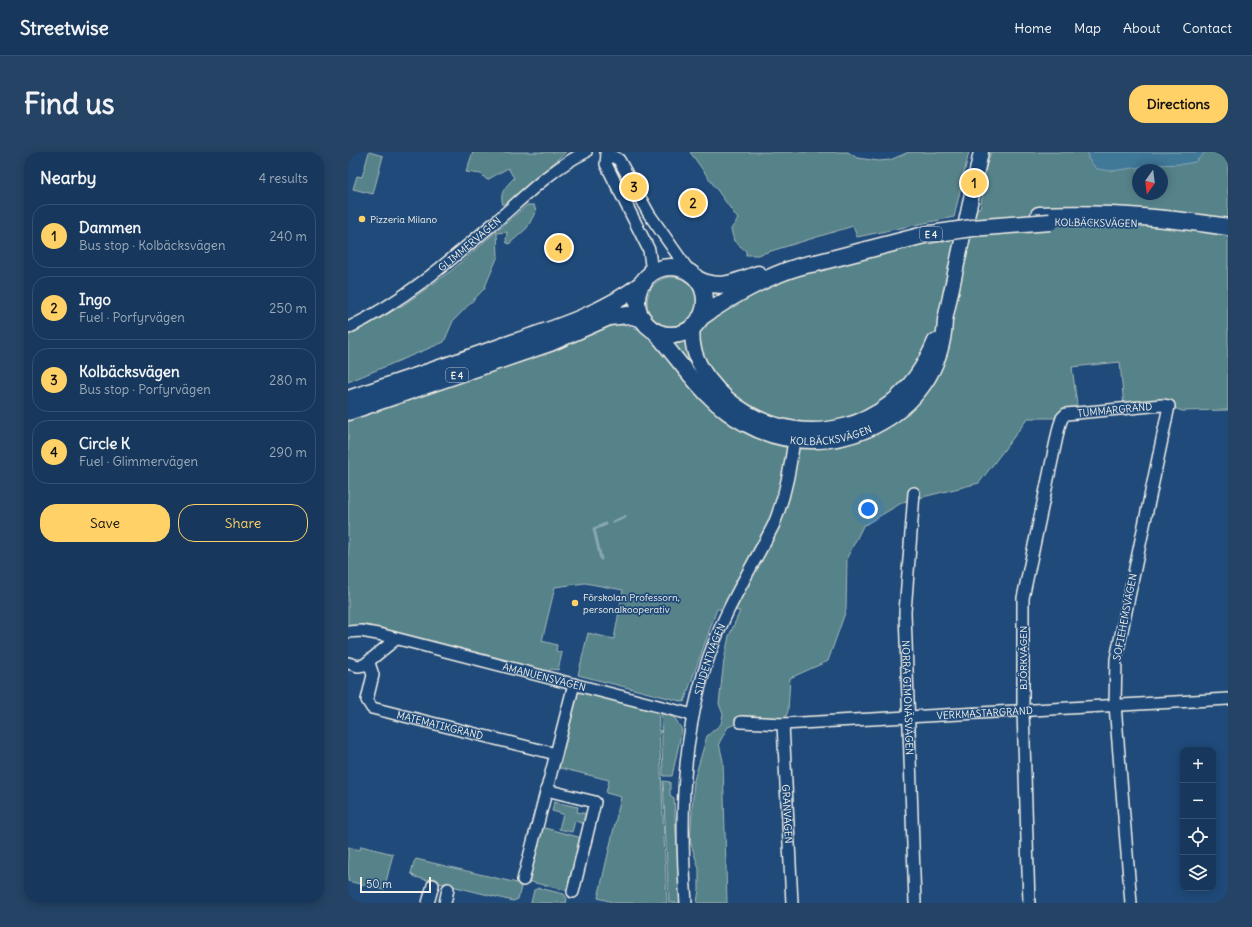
<!DOCTYPE html>
<html lang="en">
<head>
<meta charset="utf-8">
<style>
	:root { --surface:#17385c; --page:#244365; --text:#f1f3f6; --muted:#9eacbb; --line:#365272; --accent:#ffd166 }
	body { margin:0; font-family:Delius,sans-serif; background:var(--page); color:var(--text) }
	.controls { position:absolute; right:12px; bottom:12px; display:grid; overflow:hidden; border-radius:8px; box-shadow:0 2px 10px #0003 }
	.controls button { width:36px; height:36px; display:grid; place-items:center; padding:0; border:0; border-bottom:1px solid var(--line); background:var(--surface); color:var(--text); font:20px sans-serif }
	.compass { position:absolute; left:784px; top:12px; width:36px; height:36px; border-radius:50%; background:var(--surface); box-shadow:0 2px 10px #0003; rotate:194deg }
	.scale { position:absolute; left:12px; bottom:10px; width:71px; box-sizing:border-box; padding-left:4px; border:2px solid #f4f1e8; border-top:0; font-size:11px; line-height:14px; white-space:nowrap; color:#f4f1e8; -webkit-text-stroke:3px #1f4a7a; paint-order:stroke }
	.you { position:absolute; left:520px; top:357px; width:14px; height:14px; margin:-10px; border:3px solid #fff; border-radius:50%; background:#1a73e8; box-shadow:0 0 0 6px #1a73e833 }
	.badge { display:grid; place-items:center; width:26px; height:26px; border-radius:50%; background:var(--accent); color:#111; font-size:13px; font-weight:700 }
	.pin { position:absolute; translate:-50% -50%; border:2px solid #fff; box-shadow:0 1px 4px #0006 }
	.list { margin:0; padding:0; list-style:none }
	h2 { display:flex; justify-content:space-between; align-items:center; height:52px; margin:0; padding:0 16px; font-size:17px }
	h2 small { font-size:13px; font-weight:400; color:var(--muted) }
	.list li { display:grid; grid-template-columns:26px 1fr auto; gap:12px; align-items:center; box-sizing:border-box; height:64px; margin:0 8px 8px; padding:0 8px; border:1px solid var(--line); border-radius:16px }
	.list b { display:block; font-size:15px; white-space:nowrap }
	.list p { margin:0; font-size:13px; white-space:nowrap; color:var(--muted) }
	.list em { font-size:13px; font-style:normal; color:var(--muted) }
	.actions { display:flex; gap:8px; padding:12px 16px }
	.actions a { flex:1; padding:9px 0; border:1px solid var(--accent); border-radius:16px; text-align:center; font-size:14px; color:var(--accent) }
	.actions .main { background:var(--accent); color:#111 }
	.icon { flex:none; width:22px; height:22px; fill:none; stroke:currentColor; stroke-width:2; stroke-linecap:round; stroke-linejoin:round }
	.map { position:relative; flex:none; width:880px; height:751px; overflow:hidden; border-radius:16px }
	header { display:flex; align-items:center; gap:24px; box-sizing:border-box; height:56px; padding:0 20px; background:var(--surface); border-bottom:1px solid var(--line) }
	header strong { font-size:19px }
	nav { display:flex; gap:22px; margin-inline-start:auto; font-size:14px }
	.intro { display:flex; align-items:center; justify-content:space-between; box-sizing:border-box; height:96px; padding:0 24px }
	h1 { margin:0; font-size:28px }
	.button { padding:10px 18px; border-radius:16px; background:var(--accent); color:#111; font-size:14px; font-weight:700 }
	main { display:flex; gap:24px; padding:0 24px }
	aside { flex:1; background:var(--surface); border-radius:16px; box-shadow:0 2px 10px #0003 }
	.map>svg:first-child { display:block }
</style>
</head>
<body>
<header>
<strong>Streetwise</strong>
<nav><a>Home</a><a>Map</a><a>About</a><a>Contact</a></nav>
</header>
<div class="intro"><h1>Find us</h1><a class="button">Directions</a></div>
<main>
<aside>
<h2>Nearby<small>4 results</small></h2>
<ul class="list">
<li><span class="badge">1</span><div><b>Dammen</b><p>Bus stop · Kolbäcksvägen</p></div><em>240 m</em></li>
<li><span class="badge">2</span><div><b>Ingo</b><p>Fuel · Porfyrvägen</p></div><em>250 m</em></li>
<li><span class="badge">3</span><div><b>Kolbäcksvägen</b><p>Bus stop · Porfyrvägen</p></div><em>280 m</em></li>
<li><span class="badge">4</span><div><b>Circle K</b><p>Fuel · Glimmervägen</p></div><em>290 m</em></li>
</ul>
<div class="actions"><a class="main">Save</a><a>Share</a></div>
</aside>
<div class="map">
<svg width="880" height="751" viewBox="0 0 880 751">
	<rect width="100%" height="100%" fill="#1f4a7a"/>
	<filter id="ink" filterUnits="userSpaceOnUse"><feTurbulence type="fractalNoise" baseFrequency=".025" numOctaves="2"/><feDisplacementMap in="SourceGraphic" scale="8" xChannelSelector="R" yChannelSelector="G"/><feConvolveMatrix kernelMatrix="1 2 1 2 8 2 1 2 1" color-interpolation-filters="sRGB"/></filter>
	<g filter="url(#ink)">
		<path fill="#578289" stroke="#a6bab8" fill-rule="evenodd" d="M21 0 35 4 25 42 5 37 9 24 14 25Z
			M125 0H218L169 44 155 53C151 41 157 35 166 26L160 16 139 28 133 22 118 20Z
			M342 0H500L509 6 531 9 542 8 561 0H621L606 65 509 85 505 74 410 103H398V99L386 89 383 77 390 67Z
			M643 0H880V258L834 259 821 254 776 255 772 210 724 215 730 260 714 266H680L631 331 555 350 515 374 499 406 498 458 480 509 442 526 440 559 435 572 393 570 380 575 371 591 375 609 379 751H349L351 737V717L342 689 346 628 359 584 373 572 375 562 371 552 376 508 381 484 392 459 369 457 336 550 230 523 240 481 266 487 275 438 237 431 207 435 194 489 209 493 208 499 214 501 210 518 203 517 201 521 0 480V268L214 193 265 171 308 181 345 175 368 143 469 115 576 88 623 82 629 56H632L636 35 634 32 635 24ZM790 18H814V42H790Z
			M179 53H186L188 59 179 76 161 92 158 90 159 80 149 81 150 104 136 137 105 169 96 190 0 230V184L57 152 104 118Z
			M299 150a25 25 0 1 1 50 0a25 25 0 1 1-50 0Z
			M226 532 310 553 319 751H268L250 746 273 645 258 641 261 628 212 616 208 602Z
			M313 560 327 566 334 578 324 624H315Z
			M315 629 322 630V643L326 646 332 751H321Z
			M206 650 230 655 229 660 240 662 237 672 227 669 224 680 211 677 215 662 204 659Z
			M189 674 238 687 225 740 175 728Z
			M13 694 45 702 36 738 0 729V695L12 698Z
			M68 707 169 731 173 735 170 747 165 749 67 725 63 721 66 710Z
			M191 736 216 742 219 747 218 751H183L186 738Z"/>
		<path fill="#3f7898" stroke="#87a8b8" d="M740 0H858L847 10 836 12 806 13 764 19 749 17 740 7Z"/>
		<g fill="none" stroke-linecap="round" stroke-linejoin="round">
			<path stroke="#87a8b8" stroke-width="3" d="M265 370 277 365
				M253 407 246 377 258 372"/>
			<g stroke="#f4f1e8" stroke-width="14">
				<g id="minor">
					<path d="M258 0 271 8 301 62 343 122"/>
					<path d="M259 2 258 12 301 98 303 113 301 124"/>
					<path id="s1" d="M0 176C57 149 105 106 153 65 179 42 206 15 238 0"/>
					<path id="s2" d="M566 341 557 460 567 751"/>
					<path id="s3" d="M0 480 13 479 35 483 345 563"/>
					<path d="M0 511 10 514 16 513 48 487"/>
					<path id="s4" d="M21 511 25 523 19 548 24 556 208 602 226 532"/>
					<path id="s5" d="M393 570 435 572 880 547"/>
					<path id="s6" d="M435 572 444 751"/>
					<path d="M198 638 247 650 225 740"/>
					<path d="M175 728 208 602"/>
					<path d="M80 751 85 733"/>
					<path d="M97 751 100 737"/>
					<path id="s7" d="M338 751C331 658 334 561 373 474 388 439 409 406 426 372 438 342 443 312 447 280"/>
					<path id="s8" d="M681 751 675 558V446L711 275 714 266 718 262 814 253 821 254 768 507 767 553 783 751"/>
				</g>
			</g>
			<g stroke="#f4f1e8" stroke-width="17">
				<g id="major">
					<path id="s9" d="M302 175C332 208 357 251 397 272 479 318 594 267 597 168L633 0"/>
					<path d="M345 175C342 195 350 213 362 228 404 283 485 295 541 252 562 236 577 213 587 189"/>
				</g>
			</g>
			<g stroke="#f4f1e8" stroke-width="19">
				<path id="highway" d="M691 63C756 60 816 65 880 75
					M289 149a34 34 0 1 1 68 0a34 34 0 1 1-68 0Z
					M349 127C372 139 387 130 410 122
					M352 166C381 145 432 116 468 111
					M0 247C52 230 104 212 155 194 203 178 256 162 296 130
					M0 260 202 191 261 165 280 163 295 167"/>
			</g>
			<use href="#minor" stroke="#1f4a7a" stroke-width="11"/>
			<use href="#major" stroke="#1f4a7a" stroke-width="14"/>
			<use href="#highway" stroke="#1f4a7a" stroke-width="16"/>
			<g stroke="#f4f1e8" stroke-width="19" stroke-linecap="butt">
				<path id="highway-bridge" d="M468 111 576 83 624 76 702 70"/>
			</g>
			<use href="#highway-bridge" stroke="#1f4a7a" stroke-width="16"/>
		</g>
	</g>
	<g fill="#ffd166" stroke="#1f4a7a" stroke-width="1.5">
		<circle cx="14" cy="67" r="4"/>
		<circle cx="227" cy="451" r="4"/>
	</g>
	<g text-anchor="middle" dominant-baseline="central" stroke-width="3.5" stroke-linejoin="round" paint-order="stroke">
		<g fill="#1f4a7a" stroke="#b4bfc7" stroke-width="1">
			<rect x="572" y="75" width="22" height="14" rx="3"/>
			<rect x="98" y="216" width="22" height="14" rx="3"/>
		</g>
		<g font-size="9" font-weight="bold" fill="#f4f1e8">
			<text x="583" y="82">E 4</text>
			<text x="109" y="223">E 4</text>
		</g>
		<g font-size="10" fill="#f4f1e8" stroke="#1f4a7a" text-anchor="start">
			<text x="22" y="67">Pizzeria Milano</text>
			<text x="235" y="445">Förskolan Professorn,<tspan x="235" dy="12">personalkooperativ</tspan></text>
		</g>
		<g font-size="10" fill="#f4f1e8" stroke="#1f4a7a">
			<text transform="translate(748 71) rotate(1)">KOLBÄCKSVÄGEN</text>
			<text stroke="none"><textPath href="#s1" startOffset="148">GLIMMERVÄGEN</textPath></text>
			<text stroke="none"><textPath href="#s8" startOffset="544">TUMMARGRÄND</textPath></text>
			<text stroke="none"><textPath href="#s9" startOffset="226">KOLBÄCKSVÄGEN</textPath></text>
			<text transform="translate(777 465) rotate(-79)">SOFIEHEMSVÄGEN</text>
			<text transform="translate(675 506) rotate(-90)">BJÖRKVÄGEN</text>
			<text stroke="none"><textPath href="#s7" startOffset="247">STUDENTVÄGEN</textPath></text>
			<text stroke="none"><textPath href="#s3" startOffset="202">AMANUENSVÄGEN</textPath></text>
			<text stroke="none"><textPath href="#s2" startOffset="205">NORRA GIMONÄSVÄGEN</textPath></text>
			<text stroke="none"><textPath href="#s5" startOffset="244">VERKMÄSTARGRÄND</textPath></text>
			<text stroke="none"><textPath href="#s4" startOffset="118">MATEMATIKGRÄND</textPath></text>
			<text stroke="none"><textPath href="#s6" startOffset="90">GRANVÄGEN</textPath></text>
		</g>
	</g>
</svg>
<div class="controls">
<button>+</button>
<button>−</button>
<button><svg class="icon" aria-label="locate" viewBox="0 0 24 24"><circle cx="12" cy="12" r="6"/><path d="M12 2v4M12 18v4M2 12h4M18 12h4"/></svg></button>
<button><svg class="icon" aria-label="layers" viewBox="0 0 24 24"><path d="M12 4l9 5-9 5-9-5zM3 14l9 5 9-5"/></svg></button>
</div>
<svg class="compass" viewBox="-18 -18 36 36"><path d="M0-13l5 13h-10z" fill="#e53935"/><path d="M0 13l5-13h-10z" fill="#9eacbb"/></svg>
<div class="scale">50 m</div>
<div class="you"></div>
<div class="pin badge" style="left:626px;top:31px">1</div>
<div class="pin badge" style="left:345px;top:51px">2</div>
<div class="pin badge" style="left:286px;top:35px">3</div>
<div class="pin badge" style="left:211px;top:96px">4</div>
</div>
</main>
</body>
</html>
